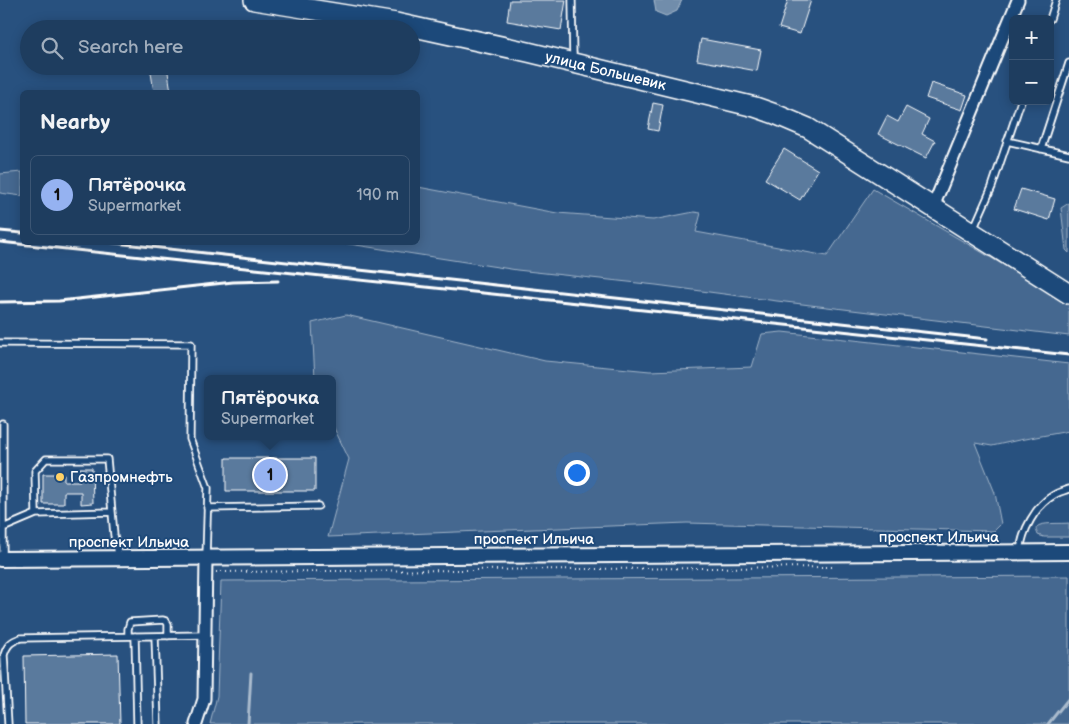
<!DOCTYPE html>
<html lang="en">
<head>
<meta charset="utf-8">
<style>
	:root { --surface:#1e3d5f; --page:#264465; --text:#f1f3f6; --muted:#a1aebd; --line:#3c5674; --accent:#95b2f1 }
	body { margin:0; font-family:"Balsamiq Sans",sans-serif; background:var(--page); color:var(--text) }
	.controls { position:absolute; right:15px; top:15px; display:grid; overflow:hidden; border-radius:8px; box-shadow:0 2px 12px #0003 }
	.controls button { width:45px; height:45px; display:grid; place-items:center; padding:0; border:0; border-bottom:1px solid var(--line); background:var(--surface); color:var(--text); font:25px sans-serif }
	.you { position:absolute; left:576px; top:472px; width:18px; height:18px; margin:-12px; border:4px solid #fff; border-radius:50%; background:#1a73e8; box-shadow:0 0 0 8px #1a73e833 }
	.badge { display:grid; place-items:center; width:32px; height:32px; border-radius:50%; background:var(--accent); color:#111; font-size:16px; font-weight:700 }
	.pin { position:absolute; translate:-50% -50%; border:2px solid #fff; box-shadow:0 1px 5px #0006 }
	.popup { position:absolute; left:204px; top:375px; width:132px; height:65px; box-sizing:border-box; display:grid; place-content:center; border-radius:8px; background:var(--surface); filter:drop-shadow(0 1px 4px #0005); font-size:16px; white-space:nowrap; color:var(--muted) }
	.popup b { font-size:19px; color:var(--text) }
	.popup::after { content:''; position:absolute; left:50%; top:100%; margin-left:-10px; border:10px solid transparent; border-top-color:var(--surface) }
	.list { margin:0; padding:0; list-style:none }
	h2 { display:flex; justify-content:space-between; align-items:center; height:65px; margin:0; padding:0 20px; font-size:21px }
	h2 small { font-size:16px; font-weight:400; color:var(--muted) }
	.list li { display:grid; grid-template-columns:32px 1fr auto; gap:15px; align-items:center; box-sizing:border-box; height:80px; margin:0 10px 10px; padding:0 10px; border:1px solid var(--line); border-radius:8px }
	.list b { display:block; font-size:19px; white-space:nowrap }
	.list p { margin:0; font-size:16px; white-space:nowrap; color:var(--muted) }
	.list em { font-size:16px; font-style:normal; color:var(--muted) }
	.icon { flex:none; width:28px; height:28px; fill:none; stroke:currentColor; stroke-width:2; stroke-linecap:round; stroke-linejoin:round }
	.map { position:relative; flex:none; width:1069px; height:724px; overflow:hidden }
	.search { position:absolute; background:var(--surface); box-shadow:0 2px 12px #0003; left:20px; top:20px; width:400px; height:55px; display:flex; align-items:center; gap:12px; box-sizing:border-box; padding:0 18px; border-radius:28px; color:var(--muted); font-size:19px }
	.panel { position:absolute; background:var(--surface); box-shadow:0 2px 12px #0003; left:20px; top:90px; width:400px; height:155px; border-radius:8px }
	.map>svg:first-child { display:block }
</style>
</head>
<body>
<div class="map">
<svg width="1069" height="724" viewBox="0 0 1069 724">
	<rect width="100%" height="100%" fill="#28517f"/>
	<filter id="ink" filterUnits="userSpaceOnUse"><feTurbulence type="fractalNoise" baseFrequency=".02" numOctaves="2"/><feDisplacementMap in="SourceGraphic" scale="10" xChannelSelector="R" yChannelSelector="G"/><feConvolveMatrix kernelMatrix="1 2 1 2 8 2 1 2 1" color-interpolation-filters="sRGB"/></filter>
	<g filter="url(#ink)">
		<path fill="#446890" stroke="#a2b4c8" d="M22 172V196L0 193V174Z
			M418 187 557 213 653 220 694 212 701 213 696 232 827 256 873 189 978 250 1069 304V336L777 301 656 285 517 270 343 243 418 242Z
			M1069 203V253L1066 250 1061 208Z
			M346 315 545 361 650 371 752 367 762 334 782 332 1069 364V431L1019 440 992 446 975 443 995 493 1001 524 994 531 687 523 328 537 349 459 333 426 332 379H315L312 323Z
			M1069 523V537H1044L1038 535C1037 532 1035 529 1037 527 1040 522 1063 524 1069 523Z
			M1069 576V724H210L217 696 221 581Z"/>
		<path fill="#718dab" stroke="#aabbcd" d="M654 0H682L677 11 666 16 656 12Z"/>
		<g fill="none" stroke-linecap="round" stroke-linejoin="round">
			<path stroke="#aabbcd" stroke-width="3" d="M248 724 251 673
				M1048 724 1069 698"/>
		</g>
		<path fill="#5a7a9d" stroke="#fff" d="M510 0H566L561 30 507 21Z
			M788 0H811L800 34 779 28Z
			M701 39 761 50 757 71 697 60Z
			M150 66H167L171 92H154Z
			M931 83 967 95 962 110 926 98Z
			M653 103 663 105 658 131 648 129Z
			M906 107 929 119 922 134 935 141 926 158 878 134 887 116 898 122Z
			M784 149 818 170 800 200 765 179Z
			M1021 189 1055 199 1049 220 1014 209Z
			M226 458H315V491H226Z
			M80 468H92L93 503 81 504V492H64V504H43V474H64V481H80Z
			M118 654 120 724H25L24 656Z"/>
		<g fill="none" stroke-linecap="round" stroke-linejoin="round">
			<g stroke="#fff" stroke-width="9">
				<path id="service" d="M572 0 573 60
					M1050 19 1056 0
					M1007 141 1069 155
					M1041 149 1069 63
					M973 230 992 187 1021 101
					M0 343 191 344 190 439 208 488 206 558
					M207 508 318 506
					M36 514 35 471 46 459H107L112 512
					M3 528 36 514 112 512 114 535 119 558
					M1020 552C1022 531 1035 506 1054 495 1058 492 1064 491 1069 489
					M3 559V424
					M128 636V629L130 622 163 620 166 621 168 624V636
					M135 636 137 724
					M155 636 158 724
					M8 724 4 655C7 645 11 641 21 638L205 635"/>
			</g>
			<g stroke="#fff" stroke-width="15">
				<path id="minor" d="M933 207 1018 0
					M196 724 204 699 206 558"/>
			</g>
			<g stroke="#fff" stroke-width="18">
				<path id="tertiary" d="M0 559 1069 552"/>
			</g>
			<g stroke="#fff" stroke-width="22">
				<g id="primary">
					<path id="s1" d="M254 0 396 23 528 52 755 107 775 114 808 128 1069 294"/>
				</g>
			</g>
			<path stroke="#fff" stroke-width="2" stroke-dasharray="1 4" stroke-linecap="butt" d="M216 572 832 567"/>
			<use href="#service" stroke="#1f4a7a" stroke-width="5.5"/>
			<use href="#minor" stroke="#1f4a7a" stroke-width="11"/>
			<use href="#tertiary" stroke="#1f4a7a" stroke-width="14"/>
			<use href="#primary" stroke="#1f4a7a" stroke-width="19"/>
			<path stroke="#fff" stroke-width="3" d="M0 231 22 233
				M0 242 1069 355
				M106 242 987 339
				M0 302 59 301 233 282 278 281"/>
		</g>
	</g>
	<circle fill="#ffd166" stroke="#1f4a7a" stroke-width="2" cx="60" cy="477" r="5"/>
	<g text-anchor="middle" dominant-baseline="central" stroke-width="4" stroke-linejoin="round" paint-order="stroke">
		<g font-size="15" fill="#fff" stroke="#1f4a7a">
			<text stroke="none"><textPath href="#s1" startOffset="359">улица Большевик</textPath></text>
			<text x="939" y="537">проспект Ильича</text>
			<text x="534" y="539">проспект Ильича</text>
			<text x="129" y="542">проспект Ильича</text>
		</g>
		<g font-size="15" fill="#fff" stroke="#1f4a7a" text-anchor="start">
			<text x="70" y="477">Газпромнефть</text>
		</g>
	</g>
</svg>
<div class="controls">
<button>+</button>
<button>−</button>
</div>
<div class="you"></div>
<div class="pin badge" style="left:270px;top:475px">1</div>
<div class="popup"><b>Пятёрочка</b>Supermarket</div>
<div class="search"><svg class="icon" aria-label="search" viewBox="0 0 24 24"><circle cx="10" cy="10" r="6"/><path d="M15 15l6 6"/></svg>Search here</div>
<section class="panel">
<h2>Nearby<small></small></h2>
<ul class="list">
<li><span class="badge">1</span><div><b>Пятёрочка</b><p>Supermarket</p></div><em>190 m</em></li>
</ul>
</section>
</div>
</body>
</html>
